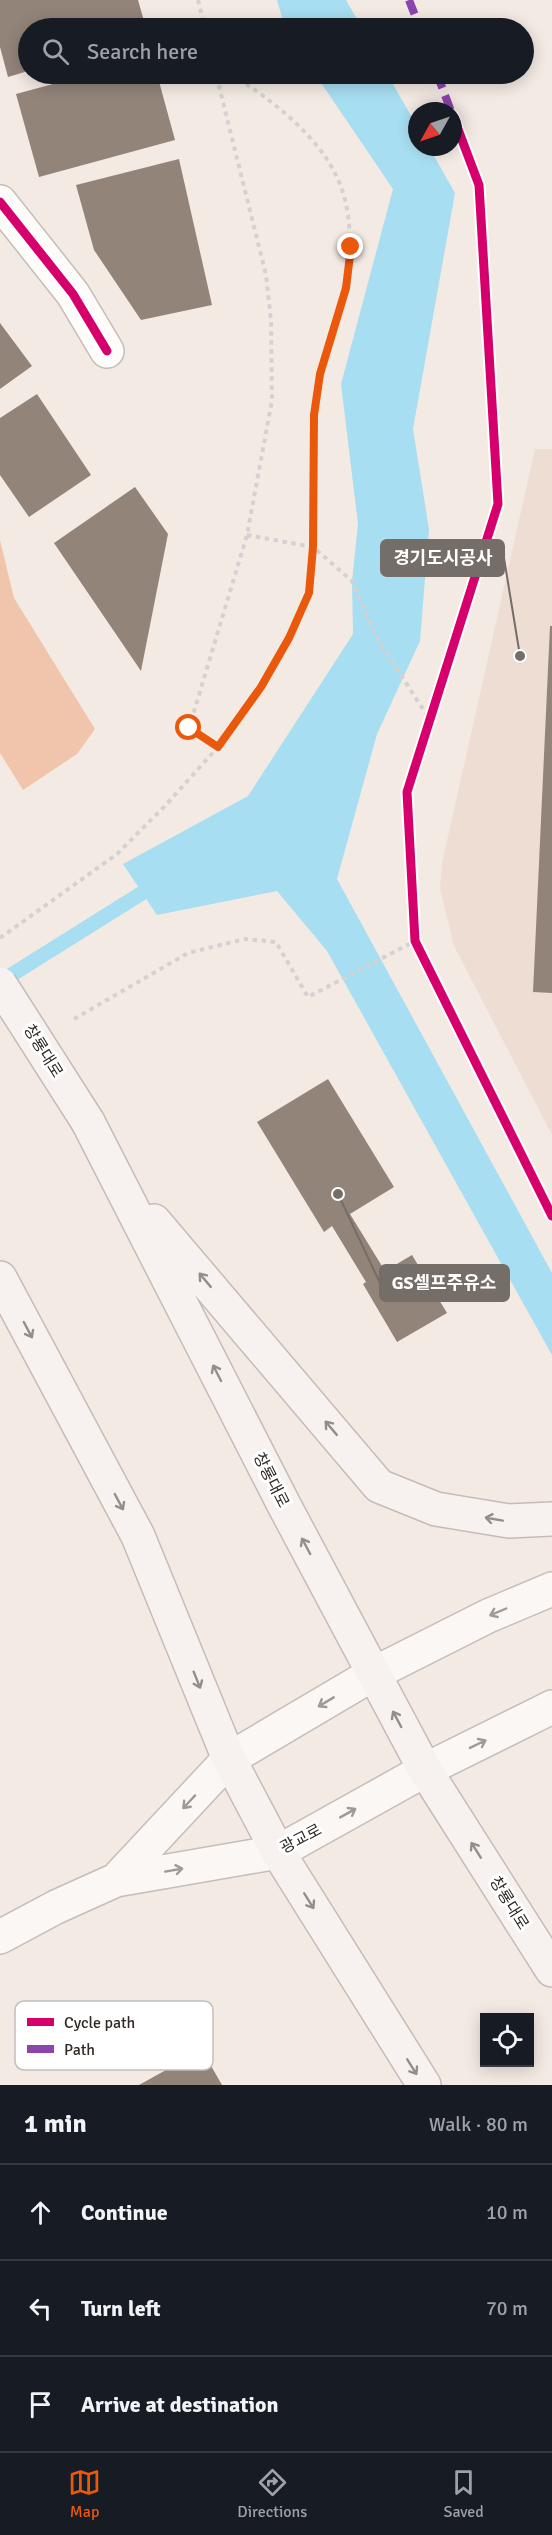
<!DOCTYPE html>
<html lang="en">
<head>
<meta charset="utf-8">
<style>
	:root { --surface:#171b24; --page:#242831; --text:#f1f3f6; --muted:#9ea1a6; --line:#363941; --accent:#ea580c }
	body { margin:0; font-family:Signika,"Noto Sans KR",sans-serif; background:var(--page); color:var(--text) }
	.controls { position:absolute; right:18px; bottom:18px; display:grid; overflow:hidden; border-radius:0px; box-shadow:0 3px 15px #0003 }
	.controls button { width:54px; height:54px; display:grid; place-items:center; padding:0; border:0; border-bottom:2px solid var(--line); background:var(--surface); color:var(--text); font:30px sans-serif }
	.compass { position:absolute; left:408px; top:102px; width:54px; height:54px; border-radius:50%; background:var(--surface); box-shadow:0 3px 15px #0003; rotate:230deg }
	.stop { position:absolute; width:18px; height:18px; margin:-14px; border:4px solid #ea580c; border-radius:50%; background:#fff }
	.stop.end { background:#ea580c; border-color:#fff; box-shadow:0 2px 6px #0008 }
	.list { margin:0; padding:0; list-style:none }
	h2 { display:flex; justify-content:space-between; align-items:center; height:78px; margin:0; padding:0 24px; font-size:26px }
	h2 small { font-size:20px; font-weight:400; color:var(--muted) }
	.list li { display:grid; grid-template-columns:39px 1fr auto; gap:18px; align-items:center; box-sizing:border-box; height:96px; padding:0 24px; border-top:2px solid var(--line) }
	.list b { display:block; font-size:22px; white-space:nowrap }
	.list em { font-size:20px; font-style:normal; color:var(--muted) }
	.icon { flex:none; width:33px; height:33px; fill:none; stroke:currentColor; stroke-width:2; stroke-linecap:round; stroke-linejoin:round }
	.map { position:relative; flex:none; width:552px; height:2085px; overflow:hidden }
	.search { position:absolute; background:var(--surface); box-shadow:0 3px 15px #0003; left:18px; right:18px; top:18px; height:66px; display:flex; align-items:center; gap:15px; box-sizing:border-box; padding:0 21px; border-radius:33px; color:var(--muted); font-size:22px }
	.sheet { height:366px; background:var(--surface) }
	nav { display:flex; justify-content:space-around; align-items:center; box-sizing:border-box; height:84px; border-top:2px solid var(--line); background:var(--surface); font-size:16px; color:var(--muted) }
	nav a { display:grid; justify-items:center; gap:3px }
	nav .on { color:var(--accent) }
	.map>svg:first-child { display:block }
</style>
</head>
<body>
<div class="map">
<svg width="552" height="2085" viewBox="0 0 552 2085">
	<rect width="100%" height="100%" fill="#f4eae4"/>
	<path fill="#eeddd3" d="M535 449H552V1135L454 946 440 889 442 863Z"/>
	<path fill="#f1c5ab" d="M0 540 14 598 95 729 77 754 23 790 0 753Z"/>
	<path fill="#a7def1" d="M277 0H346L362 28H285Z
		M315 74H387L417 126V147H429L455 193 413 429 429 529 420 641 377 734 337 879 552 1273V1355L327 951 277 891 157 915 123 864 248 796 353 634 352 581 358 524 341 384 393 189Z"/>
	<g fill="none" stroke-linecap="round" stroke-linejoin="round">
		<path stroke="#a7def1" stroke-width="15" d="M0 982 158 883"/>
	</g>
	<path fill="#93847a" d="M0 0H138L146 28H28V71L8 77 0 47Z
		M90 74H157L175 140 39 177 16 94Z
		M179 159 212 305 141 320 94 250 76 185Z
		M0 323 32 366 0 389Z
		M37 394 91 475 29 517 0 475V418Z
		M135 487 168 534 141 671 54 543Z
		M550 626H552V993L533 992Z
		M328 1079 394 1187 350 1214 385 1271 412 1255 447 1313 397 1342 363 1284 366 1282 332 1226 324 1232 257 1122Z
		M202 2050 222 2085H139Z"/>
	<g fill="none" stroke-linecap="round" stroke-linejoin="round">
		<g stroke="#c5bdb8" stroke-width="36">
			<path id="minor" d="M0 202 73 294 107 351"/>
		</g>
		<g stroke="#c5bdb8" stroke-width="36">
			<path id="secondary" d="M116 1880 229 1759 373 1674 488 1616 552 1589
				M0 1937 56 1907 116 1880 278 1852 425 1770 552 1707"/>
		</g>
		<g stroke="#c6bcb5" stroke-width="36">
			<path id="primary" d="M88 1122 284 1505 425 1770 552 1970
				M154 1221 379 1486 436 1509 509 1521 552 1519
				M0 1278 138 1536 229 1759 278 1852 424 2085"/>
		</g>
		<path stroke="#d5d1d0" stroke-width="4" stroke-dasharray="4.5 4.5" stroke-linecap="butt" d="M198 0 205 28
			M247 535 313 547 352 581 377 638 430 720
			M218 747C251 700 291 650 309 595 312 585 311 573 312 563 316 513 309 463 314 413 321 342 362 278 346 204 334 146 278 105 232 74
			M0 938 117 854 164 807 218 747 189 728 247 535 272 400 271 321 266 275 216 74
			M74 1019 188 953 245 939 276 942 308 997 415 941"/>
		<use href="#minor" stroke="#fdfcfb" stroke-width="33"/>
		<use href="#secondary" stroke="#faf7f5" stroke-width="33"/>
		<use href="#primary" stroke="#f7f2f0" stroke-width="33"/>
		<g stroke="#c6bcb5" stroke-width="36" stroke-linecap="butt">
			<path id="primary-bridge" d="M0 984 88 1122"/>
		</g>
		<use href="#primary-bridge" stroke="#f7f2f0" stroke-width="33"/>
		<path stroke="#8e44ad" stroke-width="8" stroke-dasharray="15 8" stroke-linecap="butt" d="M409 0 420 28
			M437 74 451 111"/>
		<g stroke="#fff" stroke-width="13">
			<path id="cycleway" d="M453 116 479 185 498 504 407 792 415 941 552 1216
				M0 202 73 294 107 351"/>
		</g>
		<use href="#cycleway" stroke="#d6006c" stroke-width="9"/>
	</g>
	<defs><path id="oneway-shaft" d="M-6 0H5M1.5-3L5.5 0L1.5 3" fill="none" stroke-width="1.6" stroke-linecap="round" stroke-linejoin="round" transform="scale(1.5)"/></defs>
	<g stroke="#948e8a">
		<use href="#oneway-shaft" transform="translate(205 1280) rotate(-130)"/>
		<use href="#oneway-shaft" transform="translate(28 1330) rotate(62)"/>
		<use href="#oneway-shaft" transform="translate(217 1373) rotate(-117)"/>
		<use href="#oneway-shaft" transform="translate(331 1428) rotate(-130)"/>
		<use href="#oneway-shaft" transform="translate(119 1502) rotate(62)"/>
		<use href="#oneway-shaft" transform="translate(494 1519) rotate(-170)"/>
		<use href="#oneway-shaft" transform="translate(306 1546) rotate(-118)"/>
		<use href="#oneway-shaft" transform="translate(197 1680) rotate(68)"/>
		<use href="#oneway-shaft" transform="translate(397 1719) rotate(-118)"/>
		<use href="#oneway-shaft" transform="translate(476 1850) rotate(-122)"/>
		<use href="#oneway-shaft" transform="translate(309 1901) rotate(58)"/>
		<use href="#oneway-shaft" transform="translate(412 2067) rotate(58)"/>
	</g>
	<g stroke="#9f9a97">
		<use href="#oneway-shaft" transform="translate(498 1612) rotate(157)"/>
		<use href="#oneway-shaft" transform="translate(326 1702) rotate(149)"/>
		<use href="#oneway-shaft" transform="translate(478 1744) rotate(-26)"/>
		<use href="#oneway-shaft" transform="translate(189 1802) rotate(133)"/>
		<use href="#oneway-shaft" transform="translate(348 1813) rotate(-29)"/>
		<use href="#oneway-shaft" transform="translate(174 1870) rotate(-10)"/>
	</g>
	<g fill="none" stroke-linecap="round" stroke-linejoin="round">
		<path stroke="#ea580c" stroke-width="8" d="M189 728 218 747 261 687 289 638 309 593 313 547 314 415 320 374 346 288 351 247"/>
	</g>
	<g text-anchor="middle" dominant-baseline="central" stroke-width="6" stroke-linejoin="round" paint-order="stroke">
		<g font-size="16" fill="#302925" stroke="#fff">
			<text transform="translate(43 1051) rotate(58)">창룡대로</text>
			<text transform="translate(271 1480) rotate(63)">창룡대로</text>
			<text transform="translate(301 1839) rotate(-28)">광교로</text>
			<text transform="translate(509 1903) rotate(58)">창룡대로</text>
		</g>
	</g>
	<rect x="15" y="2001" width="198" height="69" rx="9" fill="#fff" stroke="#c1bfbe" stroke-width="1.5"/>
	<rect x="27" y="2018" width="27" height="8" fill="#d6006c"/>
	<rect x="27" y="2045" width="27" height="8" fill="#8e44ad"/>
	<g font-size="16" fill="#302925">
		<text x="64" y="2028">Cycle path</text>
		<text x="64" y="2055">Path</text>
	</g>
	<path fill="none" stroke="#756d68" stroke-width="2" d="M520 656L504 558M338 1194L380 1283"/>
	<g fill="#756d68" stroke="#fff" stroke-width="2">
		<circle cx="520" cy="656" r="6"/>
		<circle cx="338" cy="1194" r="6"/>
	</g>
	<g fill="#756d68" stroke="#756d68" stroke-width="2">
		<rect x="381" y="540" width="123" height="36" rx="6"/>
		<rect x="380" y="1265" width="129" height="36" rx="6"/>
	</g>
	<g font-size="18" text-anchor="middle" font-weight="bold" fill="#fff">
		<text x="443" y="564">경기도시공사</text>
		<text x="444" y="1289">GS셀프주유소</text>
	</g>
</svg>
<div class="controls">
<button><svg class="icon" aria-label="locate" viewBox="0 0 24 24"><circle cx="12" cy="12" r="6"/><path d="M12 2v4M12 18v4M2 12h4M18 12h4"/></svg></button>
</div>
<svg class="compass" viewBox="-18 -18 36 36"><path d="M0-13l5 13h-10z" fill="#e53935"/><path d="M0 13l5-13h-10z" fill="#9ea1a6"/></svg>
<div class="stop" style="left:189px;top:728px"></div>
<div class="stop end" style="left:351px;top:247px"></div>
<div class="search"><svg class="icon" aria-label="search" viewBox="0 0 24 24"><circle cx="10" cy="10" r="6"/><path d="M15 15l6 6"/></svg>Search here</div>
</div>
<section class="sheet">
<h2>1 min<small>Walk · 80 m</small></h2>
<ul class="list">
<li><svg class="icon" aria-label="ahead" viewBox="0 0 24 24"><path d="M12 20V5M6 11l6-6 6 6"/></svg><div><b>Continue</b></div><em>10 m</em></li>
<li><svg class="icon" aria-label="left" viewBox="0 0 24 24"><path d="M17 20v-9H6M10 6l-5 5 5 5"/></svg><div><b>Turn left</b></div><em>70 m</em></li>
<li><svg class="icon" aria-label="arrive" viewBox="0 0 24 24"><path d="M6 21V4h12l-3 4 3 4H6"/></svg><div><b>Arrive at destination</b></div></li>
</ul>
</section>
<nav>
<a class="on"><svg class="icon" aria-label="map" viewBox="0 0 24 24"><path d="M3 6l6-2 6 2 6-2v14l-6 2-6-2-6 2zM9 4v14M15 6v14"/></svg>Map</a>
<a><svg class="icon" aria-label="directions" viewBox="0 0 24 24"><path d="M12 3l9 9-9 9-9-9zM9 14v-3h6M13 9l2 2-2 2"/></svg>Directions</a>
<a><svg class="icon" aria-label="saved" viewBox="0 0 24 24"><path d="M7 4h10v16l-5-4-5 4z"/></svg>Saved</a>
</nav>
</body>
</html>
